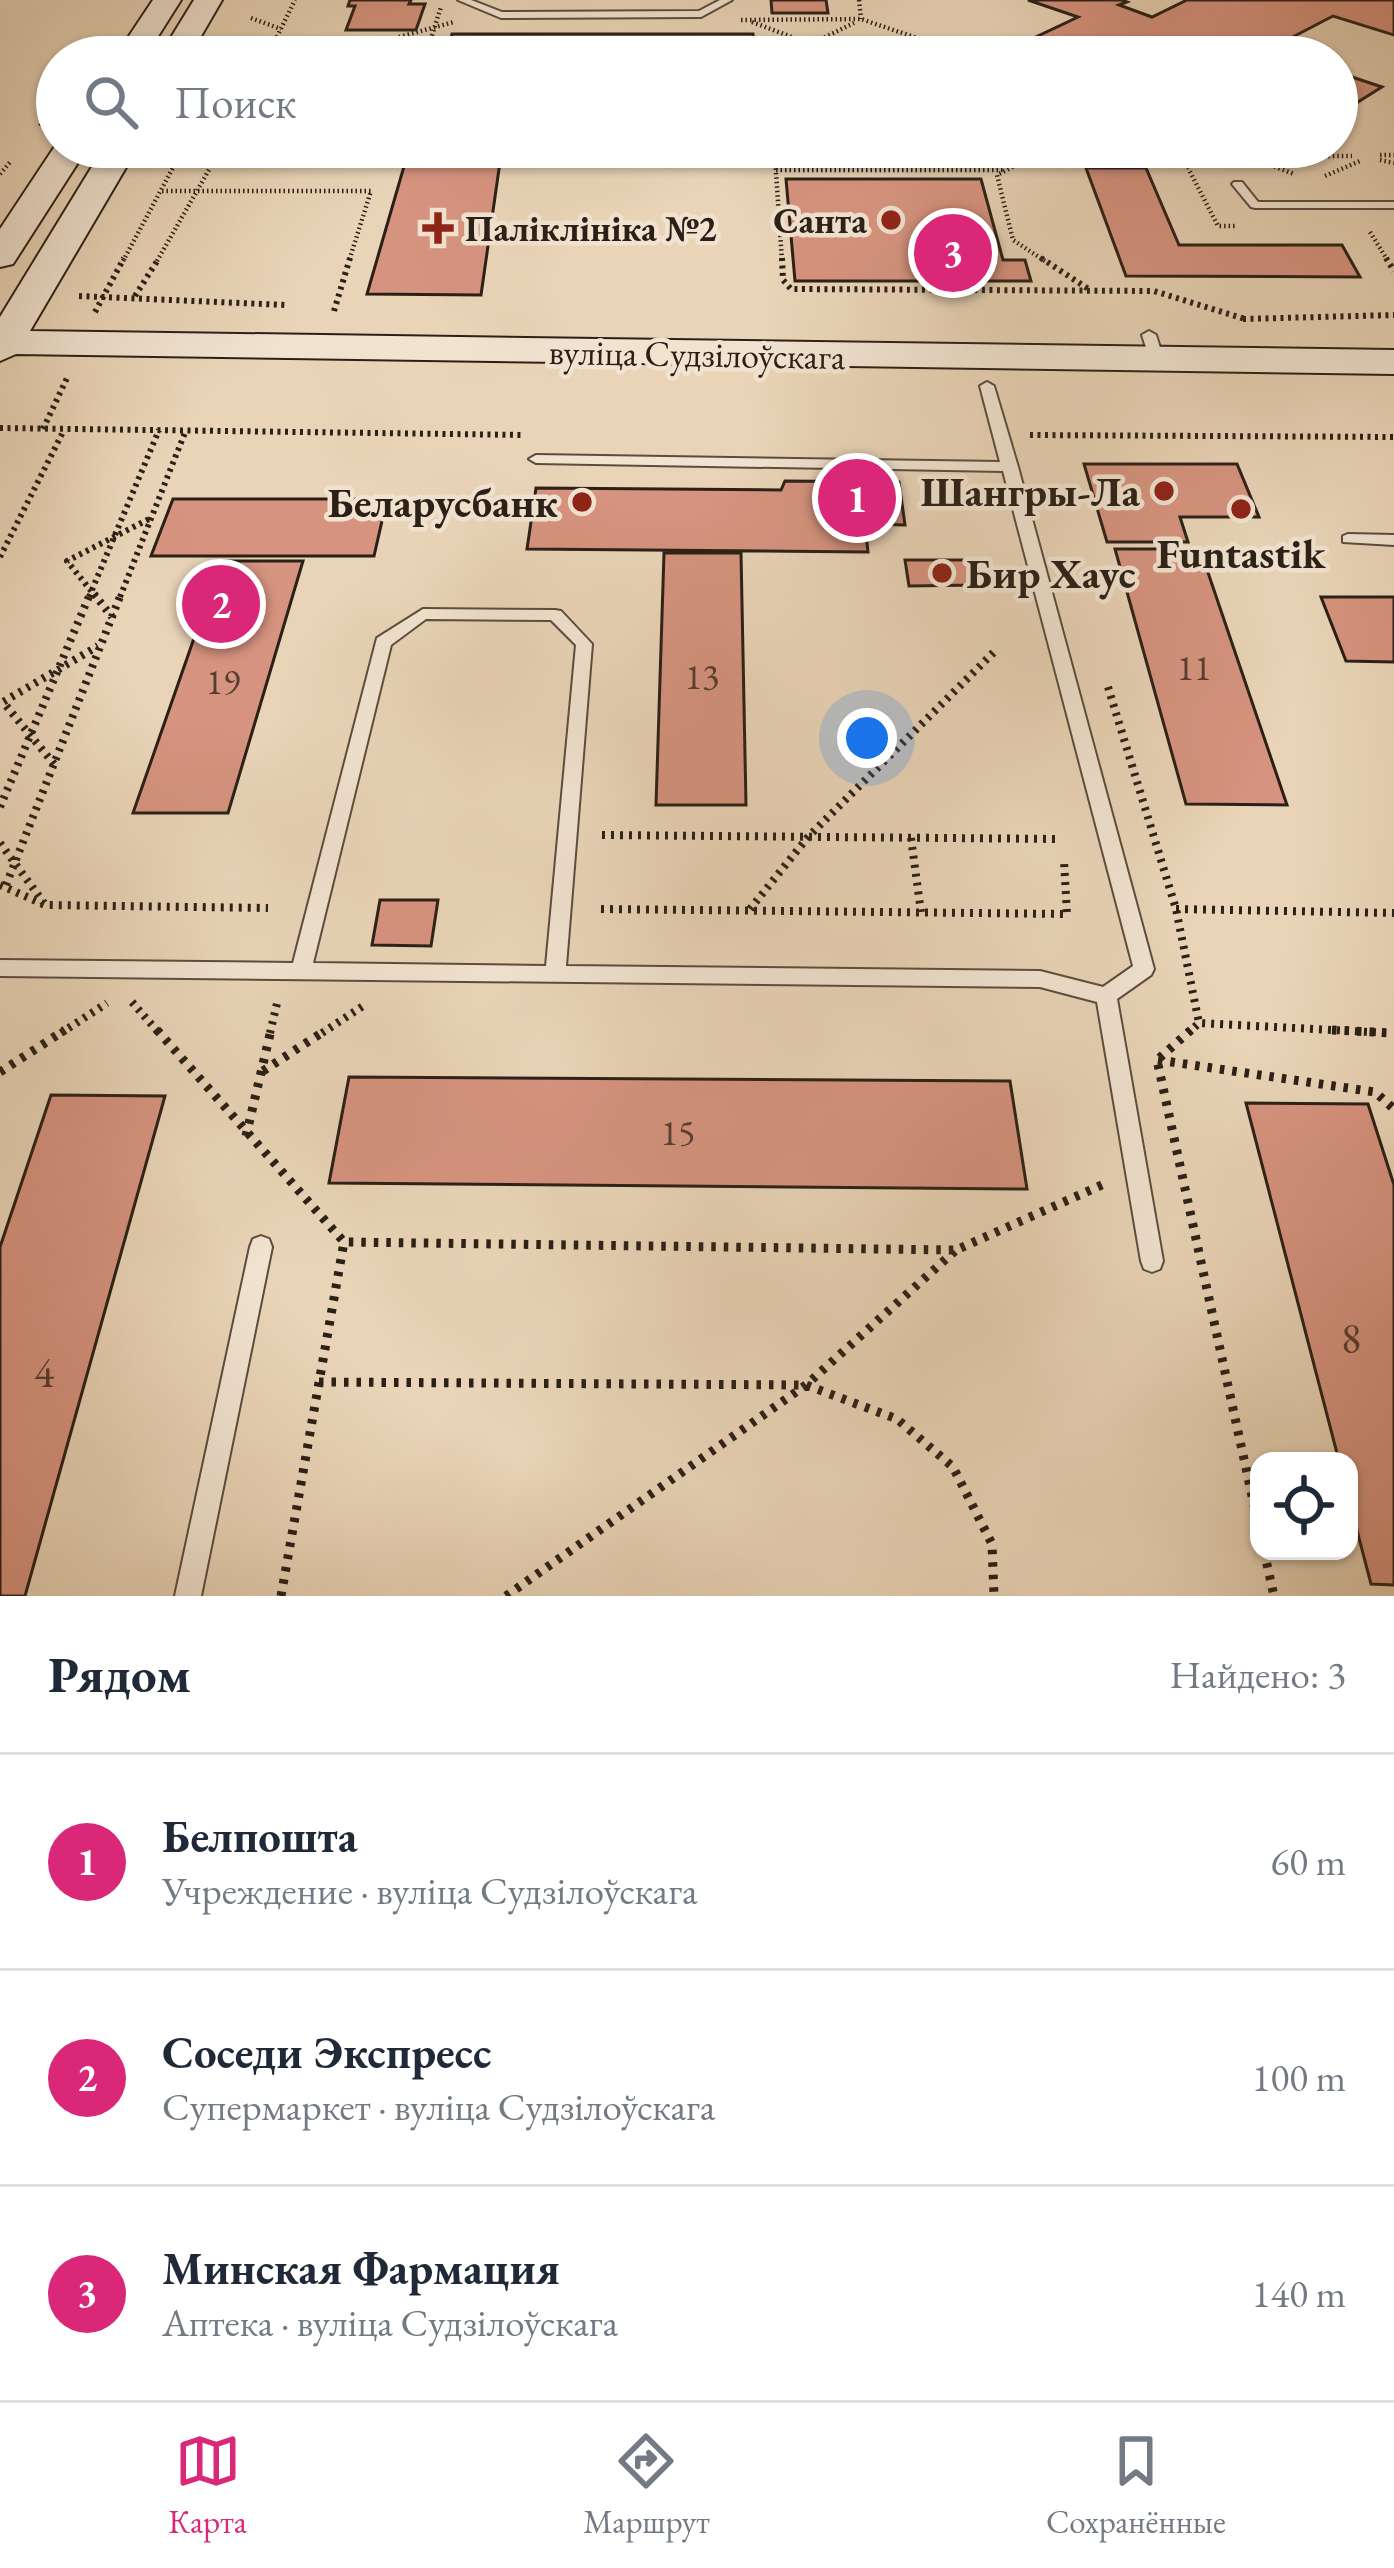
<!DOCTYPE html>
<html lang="ru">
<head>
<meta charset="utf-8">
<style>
	:root { --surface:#fff; --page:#f6f6f7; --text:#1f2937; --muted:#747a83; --line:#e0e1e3; --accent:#db2777 }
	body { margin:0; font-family:"EB Garamond",serif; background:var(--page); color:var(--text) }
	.controls { position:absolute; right:36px; bottom:36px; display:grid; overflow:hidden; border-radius:24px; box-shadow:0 3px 9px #0004 }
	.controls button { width:108px; height:108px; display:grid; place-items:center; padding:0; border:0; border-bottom:3px solid var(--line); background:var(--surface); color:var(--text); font:60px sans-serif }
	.you { position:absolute; left:867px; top:738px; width:42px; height:42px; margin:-30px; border:9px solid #fff; border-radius:50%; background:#1a73e8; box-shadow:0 0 0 18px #1a73e833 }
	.badge { display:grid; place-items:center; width:78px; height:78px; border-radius:50%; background:var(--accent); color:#fff; font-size:39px; font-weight:700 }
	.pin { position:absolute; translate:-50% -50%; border:6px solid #fff; box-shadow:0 3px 12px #0006 }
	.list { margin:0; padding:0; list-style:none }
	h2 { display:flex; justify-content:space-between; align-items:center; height:156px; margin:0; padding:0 48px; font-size:51px }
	h2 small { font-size:39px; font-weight:400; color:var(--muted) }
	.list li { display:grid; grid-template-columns:78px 1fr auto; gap:36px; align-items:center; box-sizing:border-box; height:216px; padding:0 48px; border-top:3px solid var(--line) }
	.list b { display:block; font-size:45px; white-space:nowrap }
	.list p { margin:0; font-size:39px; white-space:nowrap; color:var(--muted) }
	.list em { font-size:39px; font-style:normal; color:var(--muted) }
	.icon { flex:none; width:66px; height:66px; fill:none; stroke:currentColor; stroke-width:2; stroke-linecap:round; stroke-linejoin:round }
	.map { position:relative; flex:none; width:1394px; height:1596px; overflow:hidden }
	.search { position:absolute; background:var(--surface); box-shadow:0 3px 9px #0004; left:36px; right:36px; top:36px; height:132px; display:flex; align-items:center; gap:30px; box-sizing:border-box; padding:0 42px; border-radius:66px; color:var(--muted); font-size:45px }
	.sheet { height:804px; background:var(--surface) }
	nav { display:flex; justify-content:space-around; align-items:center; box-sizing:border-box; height:168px; border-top:3px solid var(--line); background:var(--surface); font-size:33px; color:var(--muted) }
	nav a { display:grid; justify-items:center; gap:6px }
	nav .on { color:var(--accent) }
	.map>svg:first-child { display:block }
</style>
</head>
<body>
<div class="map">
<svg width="1394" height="1596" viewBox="0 0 1394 1596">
	<rect width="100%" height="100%" fill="#e9d4b7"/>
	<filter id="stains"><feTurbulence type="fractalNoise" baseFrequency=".00167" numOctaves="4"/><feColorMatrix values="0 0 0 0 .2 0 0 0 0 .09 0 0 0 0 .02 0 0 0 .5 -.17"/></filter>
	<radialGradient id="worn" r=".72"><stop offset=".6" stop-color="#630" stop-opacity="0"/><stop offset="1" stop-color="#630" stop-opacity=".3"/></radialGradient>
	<path fill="#d6937f" stroke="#2b2017" stroke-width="3" d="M350 0H411L409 4H425L416 30H346L355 6H348Z
		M771 0H826L828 13H772Z
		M1028 0H1122L1127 2 1119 5 1152 17 1187 0H1394V35L1333 16 1262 53 1273 57H1193L1139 38 1101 57H1053L1019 45 1078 17Z
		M452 34H753L754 56H446Z
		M1337 72 1382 87 1345 110 1337 107Z
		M339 147H600L597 162H500L481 295 367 294 405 163 335 162Z
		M1086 168H1146L1179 245H1342L1360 277 1126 276Z
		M786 179H981L1003 260H1025L1031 281H795Z
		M1084 464H1237L1259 517H1180L1188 542H1107Z
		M785 481 899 482 905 525 865 524 868 552 527 549 536 488 781 490Z
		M173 499H387L374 556H151Z
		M1115 549H1200L1287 805 1186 804Z
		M664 553H741L746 805H656Z
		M905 560H974L979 585 909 586Z
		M221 561H303L228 813H133Z
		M1321 597H1394V662L1346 661Z
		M380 900H438L431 946 372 945Z
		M349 1077 1010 1081 1027 1189 329 1183Z
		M51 1095 165 1096 25 1596H0V1247Z
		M1246 1103 1368 1104 1394 1185V1585L1371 1584 1349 1500V1461H1339Z"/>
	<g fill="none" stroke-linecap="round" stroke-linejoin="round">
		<g stroke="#5a4d3f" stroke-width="4">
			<path id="service" d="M458 0H471L502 12 699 11 720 0H732L701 17 501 18Z
				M1234 182H1242L1258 202H1394V208H1255L1251 207 1232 184Z
				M1149 331 1156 335 1164 360 1162 363H1152L1150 360 1142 335Z
				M987 382 994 386 1018 467 1154 969 1151 975 1117 999 1163 1261 1160 1269 1152 1272 1144 1269 1141 1261 1097 1002 1040 987 0 976V960L293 963 377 638 423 609 555 610 561 611 592 644 566 966 1040 971 1103 987 1133 966 1003 471 536 463 529 459 536 455 1000 462 980 386ZM426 619 551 620 576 645 546 966 313 963 391 645Z
				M1348 534 1394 535V545L1343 542V536Z
				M261 1236 269 1239 272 1247 201 1596H175L250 1247 253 1239Z"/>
		</g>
		<g stroke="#2b2017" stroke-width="4">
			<path id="secondary" d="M153 0H181L145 57H115Z
				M194 0H222L189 57H159Z
				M57 143 88 147 13 264 0 267V229Z
				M104 147H138L30 331 1394 350V374L16 354 0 361V317Z"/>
		</g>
		<path stroke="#2b2017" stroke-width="4.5" stroke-dasharray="1.5 3" stroke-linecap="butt" d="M859 0 861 19
			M251 18 281 29
			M741 20 861 19 973 57
			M752 22 845 57
			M399 37 454 22
			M275 41H430
			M829 48 917 49
			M231 57 239 40
			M267 57 295 0
			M328 57 373 45
			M365 57 383 43
			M425 57 441 7
			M784 57 854 23
			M40 126 57 103
			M780 147 775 157 782 261
			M1057 147 1061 158 1352 156
			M1158 147 1188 168 1218 226H1235
			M1224 147 1294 174
			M1380 155H1394
			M1380 160 1394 163
			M776 170H1003
			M0 174 11 161
			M1325 176 1360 161
			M162 191H371L349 261
			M1370 232 1388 261
			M123 261 184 147
			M157 261 222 147
			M1045 261 1013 240 997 175 1030 158H1061"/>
		<path stroke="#2b2017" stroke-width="6" stroke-dasharray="3 4.5" stroke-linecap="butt" d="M782 258 783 280 791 289 1154 291 1245 319
			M1041 258 1090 290
			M1386 258 1394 271
			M79 296 286 305
			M135 296 159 258
			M334 311 350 258
			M95 312 124 258
			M1243 319 1394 315
			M0 428 523 435
			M43 429 68 376
			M1030 435 1394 437
			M0 557 64 430
			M89 597 159 430
			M96 597 67 561 151 518
			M120 597 186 430"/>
		<path stroke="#2b2017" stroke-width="8" stroke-dasharray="3 6" stroke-linecap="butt" d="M94 594 112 617
			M1108 687 1176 909 1199 1023
			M54 764 3 702 98 646
			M0 807 90 594
			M602 835 1059 839
			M911 838 921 912
			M0 843 44 903
			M0 885 45 905 268 908
			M6 885 121 594
			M601 909 1067 914 1064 861
			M750 909 808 837 995 651
			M1176 909 1394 913
			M132 1002 159 1033
			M61 1033 107 1003
			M270 1033 278 999
			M322 1033 366 1004
			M1188 1033 1199 1023 1390 1033"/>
		<path stroke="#2b2017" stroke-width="9" stroke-dasharray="4.5 8" stroke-linecap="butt" d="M157 1030 344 1242 956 1250 1104 1184
			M1191 1030 1157 1060 1259 1528
			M1332 1030 1394 1033
			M1158 1060 1375 1092 1394 1109
			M263 1071 326 1030
			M0 1072 65 1030
			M246 1136 271 1030
			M319 1382 806 1385 897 1419 953 1467 992 1544 994 1596
			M1264 1551 1274 1596
			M281 1596 344 1242
			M506 1596 806 1385 956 1250"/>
		<use href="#service" fill="#f1e3d0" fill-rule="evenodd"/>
		<use href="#secondary" fill="#f1e3d0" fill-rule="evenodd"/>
	</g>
	<g fill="#8f2418" stroke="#f1e3d0" stroke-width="4.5">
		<circle cx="891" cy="220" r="12"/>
		<path d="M432 210h12v12h12v12h-12v12h-12v-12h-12v-12h12z"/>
		<circle cx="1164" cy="491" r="12"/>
		<circle cx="582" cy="502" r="12"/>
		<circle cx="1241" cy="509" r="12"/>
		<circle cx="942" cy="573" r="12"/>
	</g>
	<g text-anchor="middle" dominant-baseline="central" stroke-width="9" stroke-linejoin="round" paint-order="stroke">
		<g font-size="36" font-weight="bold" fill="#2b2017" stroke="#f1e3d0" text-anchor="end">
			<text x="867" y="220">Санта</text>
			<text x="465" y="228" text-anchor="start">Паліклініка №2</text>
		</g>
		<g font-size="36" fill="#2b2017" stroke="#f1e3d0">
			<text transform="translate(697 354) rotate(1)">вуліца Судзілоўскага</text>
		</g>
		<g font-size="36" fill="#563d31">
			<text x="1194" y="667">11</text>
			<text x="702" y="676">13</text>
			<text x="223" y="681">19</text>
			<text x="678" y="1132">15</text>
		</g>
		<g font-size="42" font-weight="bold" fill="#2b2017" stroke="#f1e3d0" text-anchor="end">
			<text x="1140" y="491">Шангры-Ла</text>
			<text x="558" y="502">Беларусбанк</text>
			<text x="1241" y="553" text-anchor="middle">Funtastik</text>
			<text x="966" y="573" text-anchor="start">Бир Хаус</text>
		</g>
		<g font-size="42" fill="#563d31">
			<text x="1351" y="1338">8</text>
			<text x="44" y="1372">4</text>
		</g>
	</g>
	<rect width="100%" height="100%" filter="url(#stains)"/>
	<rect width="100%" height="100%" fill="url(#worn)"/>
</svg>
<div class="controls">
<button><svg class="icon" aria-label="locate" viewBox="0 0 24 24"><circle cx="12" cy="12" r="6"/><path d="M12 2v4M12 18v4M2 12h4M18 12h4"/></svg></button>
</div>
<div class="you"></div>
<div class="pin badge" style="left:857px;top:498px">1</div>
<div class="pin badge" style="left:221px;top:604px">2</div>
<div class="pin badge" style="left:953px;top:253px">3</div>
<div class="search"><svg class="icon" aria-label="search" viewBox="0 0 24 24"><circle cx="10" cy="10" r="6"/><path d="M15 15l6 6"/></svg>Поиск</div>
</div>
<section class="sheet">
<h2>Рядом<small>Найдено: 3</small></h2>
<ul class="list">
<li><span class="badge">1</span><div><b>Белпошта</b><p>Учреждение · вуліца Судзілоўскага</p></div><em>60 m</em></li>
<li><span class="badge">2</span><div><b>Соседи Экспресс</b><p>Супермаркет · вуліца Судзілоўскага</p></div><em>100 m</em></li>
<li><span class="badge">3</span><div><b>Минская Фармация</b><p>Аптека · вуліца Судзілоўскага</p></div><em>140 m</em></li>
</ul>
</section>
<nav>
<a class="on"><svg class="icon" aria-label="map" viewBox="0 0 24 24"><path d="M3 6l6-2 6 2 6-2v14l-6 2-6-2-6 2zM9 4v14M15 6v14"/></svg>Карта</a>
<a><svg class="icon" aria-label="directions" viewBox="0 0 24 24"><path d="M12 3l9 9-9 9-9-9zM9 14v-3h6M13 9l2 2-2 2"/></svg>Маршрут</a>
<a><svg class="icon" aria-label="saved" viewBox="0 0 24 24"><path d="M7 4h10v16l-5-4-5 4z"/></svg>Сохранённые</a>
</nav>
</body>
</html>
